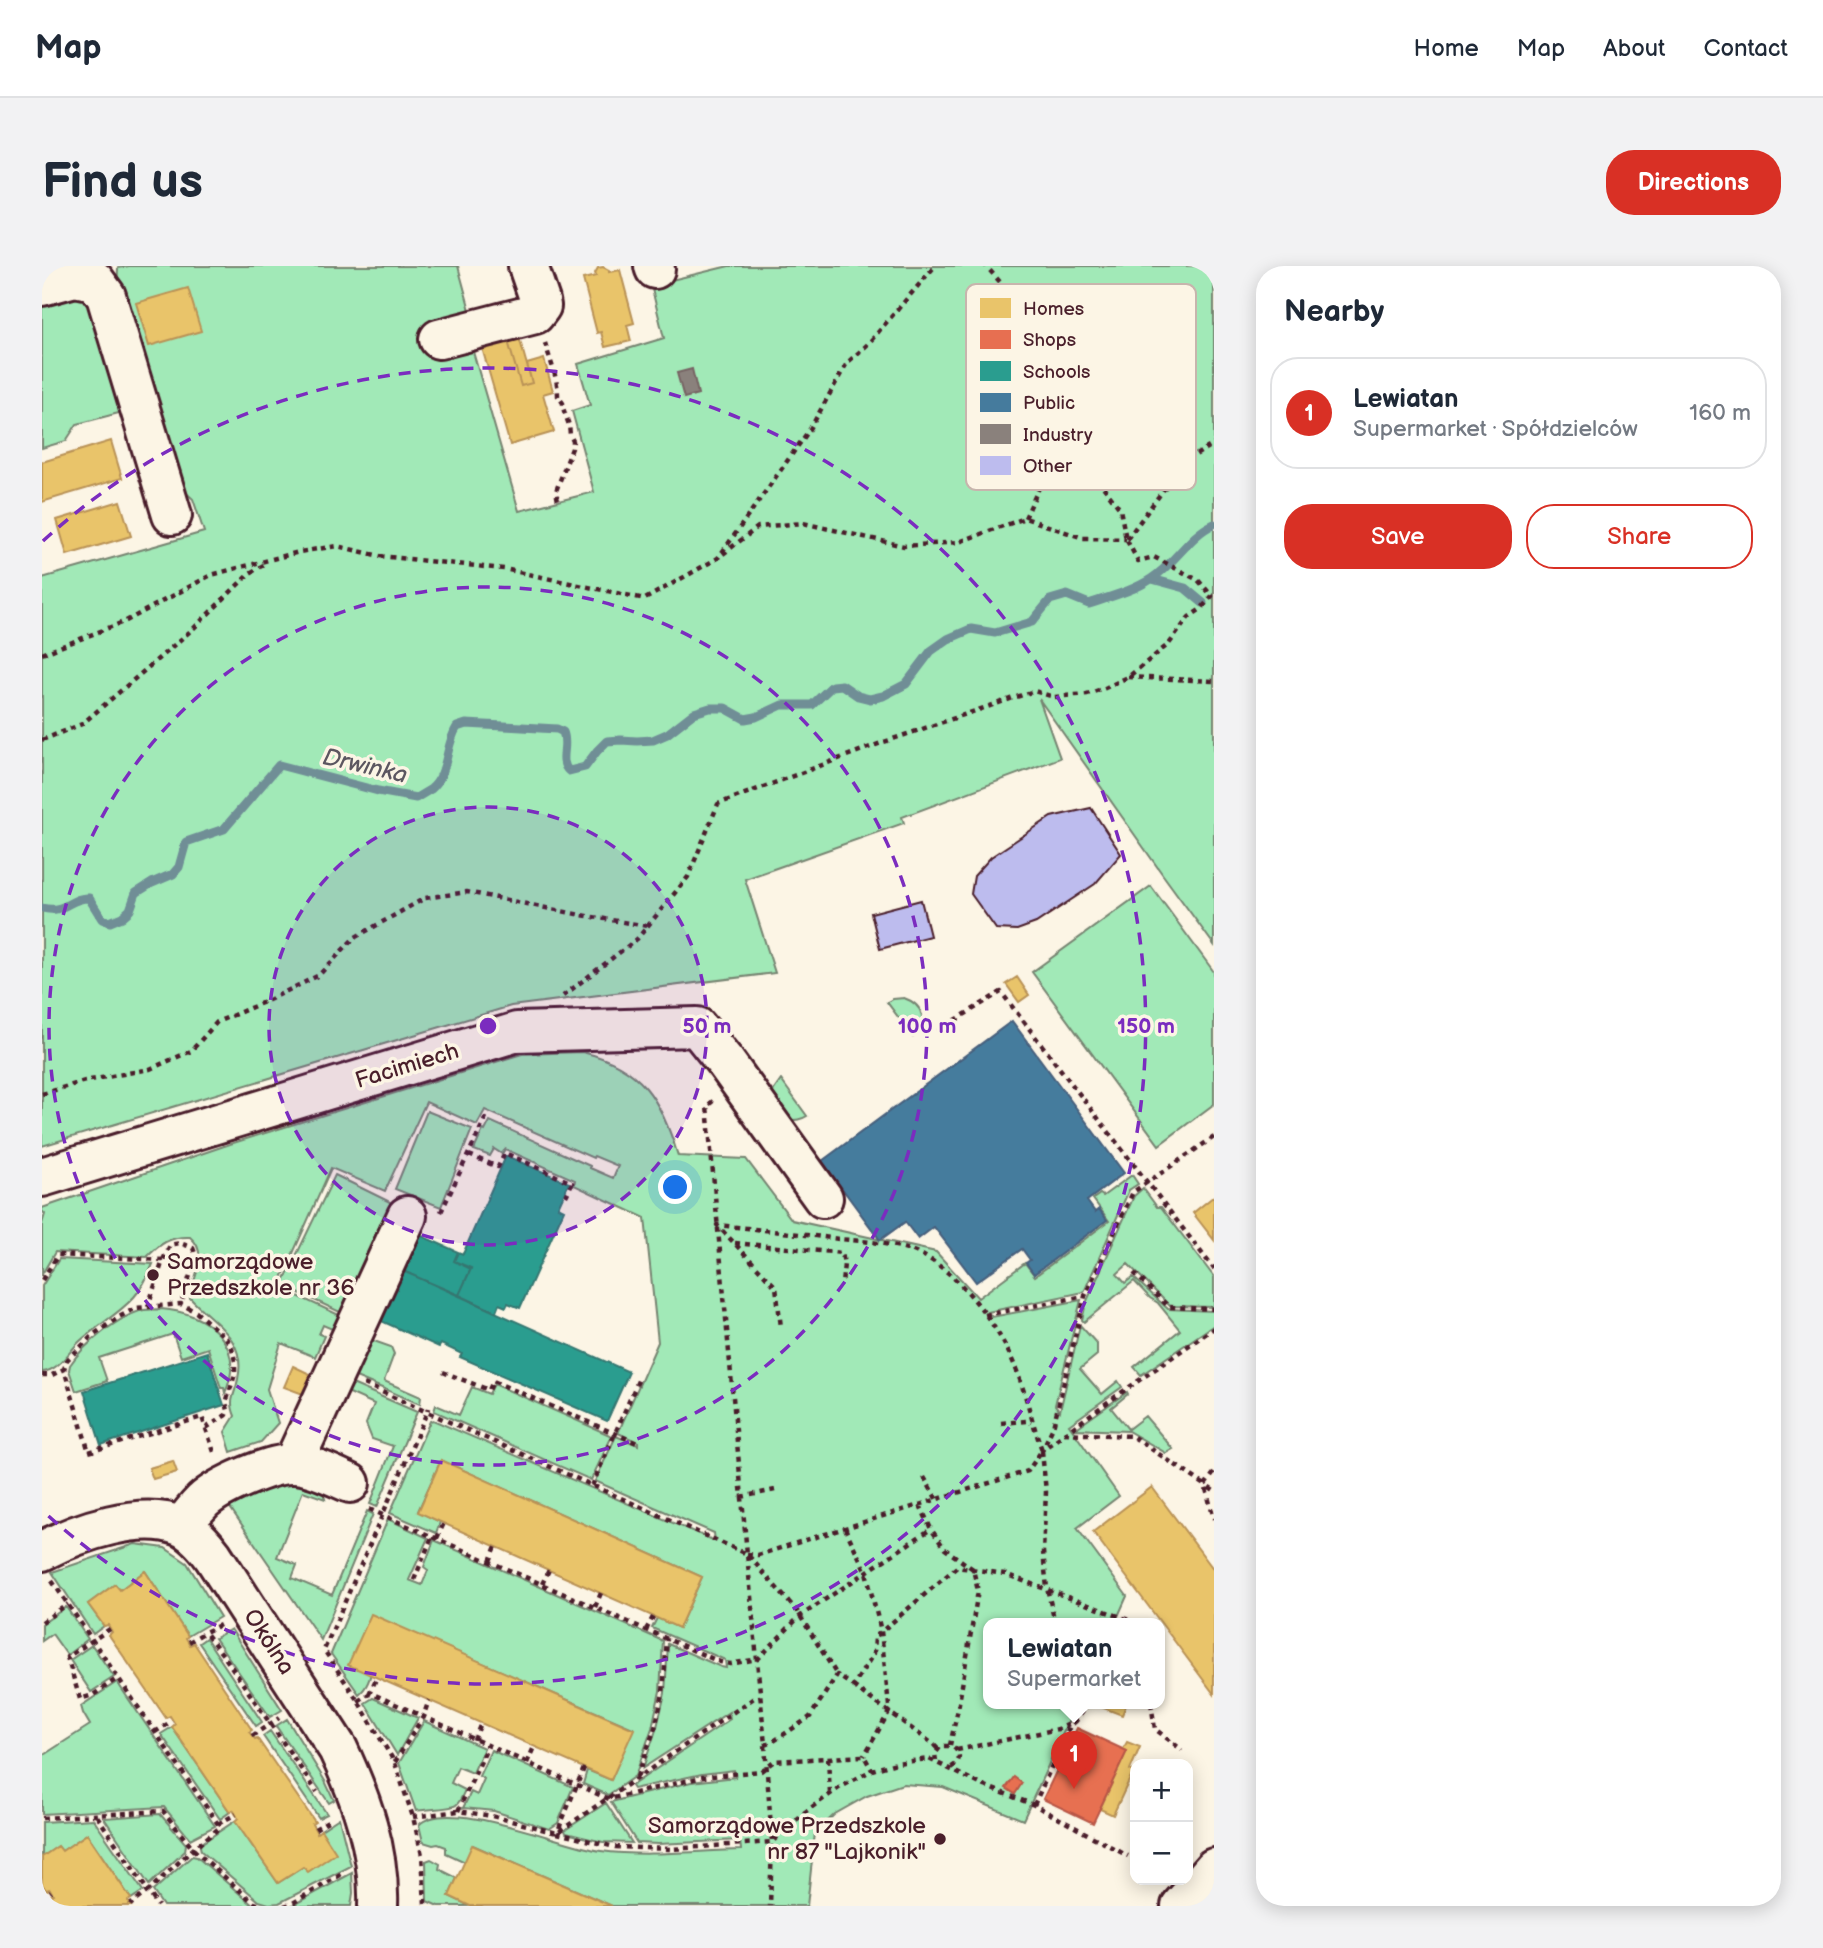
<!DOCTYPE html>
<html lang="en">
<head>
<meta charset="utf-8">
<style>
	:root { --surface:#fff; --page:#f2f2f3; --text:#1f2937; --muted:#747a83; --line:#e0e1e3; --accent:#d93025 }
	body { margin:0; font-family:"Balsamiq Sans",sans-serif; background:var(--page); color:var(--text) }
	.controls { position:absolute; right:21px; bottom:21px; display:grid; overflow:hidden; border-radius:14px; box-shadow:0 4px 18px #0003 }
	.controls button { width:63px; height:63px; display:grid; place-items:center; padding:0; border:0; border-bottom:2px solid var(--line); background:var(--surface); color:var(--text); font:35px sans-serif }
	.you { position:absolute; left:634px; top:922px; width:24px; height:24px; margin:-18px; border:5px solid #fff; border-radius:50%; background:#1a73e8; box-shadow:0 0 0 10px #1a73e833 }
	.badge { display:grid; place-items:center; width:46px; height:46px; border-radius:50%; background:var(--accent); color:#fff; font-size:23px; font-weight:700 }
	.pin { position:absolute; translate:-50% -58px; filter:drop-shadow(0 2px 4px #0008) }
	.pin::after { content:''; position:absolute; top:37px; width:24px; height:21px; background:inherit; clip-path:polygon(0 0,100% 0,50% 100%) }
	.popup { position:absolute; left:941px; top:1352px; width:182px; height:91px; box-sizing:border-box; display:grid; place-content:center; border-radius:14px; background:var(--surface); filter:drop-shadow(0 2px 5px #0005); font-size:23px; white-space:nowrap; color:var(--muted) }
	.popup b { font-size:26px; color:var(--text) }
	.popup::after { content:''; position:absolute; left:50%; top:100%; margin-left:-14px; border:14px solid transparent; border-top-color:var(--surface) }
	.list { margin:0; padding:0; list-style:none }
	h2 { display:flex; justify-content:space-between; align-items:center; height:91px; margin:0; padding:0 28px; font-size:30px }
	h2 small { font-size:23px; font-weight:400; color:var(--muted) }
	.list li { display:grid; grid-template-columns:46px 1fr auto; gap:21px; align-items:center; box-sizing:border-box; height:112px; margin:0 14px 14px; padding:0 14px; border:2px solid var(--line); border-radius:28px }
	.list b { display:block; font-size:26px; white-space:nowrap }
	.list p { margin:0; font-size:23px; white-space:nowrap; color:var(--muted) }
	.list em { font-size:23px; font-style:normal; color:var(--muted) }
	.actions { display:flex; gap:14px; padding:21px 28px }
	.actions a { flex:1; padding:16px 0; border:2px solid var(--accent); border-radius:28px; text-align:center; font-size:24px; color:var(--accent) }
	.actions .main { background:var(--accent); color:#fff }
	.map { position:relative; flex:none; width:1172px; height:1640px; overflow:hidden; border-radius:28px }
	header { display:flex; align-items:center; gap:42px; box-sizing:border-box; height:98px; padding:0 35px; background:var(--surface); border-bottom:2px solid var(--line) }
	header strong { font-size:33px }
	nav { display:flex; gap:38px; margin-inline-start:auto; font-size:24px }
	.intro { display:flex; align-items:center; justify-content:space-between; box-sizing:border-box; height:168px; padding:0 42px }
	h1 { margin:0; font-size:49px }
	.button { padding:18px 32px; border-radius:28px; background:var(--accent); color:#fff; font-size:24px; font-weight:700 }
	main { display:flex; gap:42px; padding:0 42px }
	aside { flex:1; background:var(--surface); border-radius:28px; box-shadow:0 4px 18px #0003 }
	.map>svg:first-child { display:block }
</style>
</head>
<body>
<header>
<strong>Map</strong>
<nav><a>Home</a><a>Map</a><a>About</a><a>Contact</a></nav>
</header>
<div class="intro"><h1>Find us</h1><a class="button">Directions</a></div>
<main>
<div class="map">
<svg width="1172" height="1640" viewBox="0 0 1172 1640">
	<rect width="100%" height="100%" fill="#fcf5e5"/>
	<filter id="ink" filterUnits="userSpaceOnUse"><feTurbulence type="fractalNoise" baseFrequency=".0143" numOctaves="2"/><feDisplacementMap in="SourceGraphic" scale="14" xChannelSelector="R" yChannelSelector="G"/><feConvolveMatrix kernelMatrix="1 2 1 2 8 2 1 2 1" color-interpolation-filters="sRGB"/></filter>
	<g filter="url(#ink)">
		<path fill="#a1e9b7" stroke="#768471" stroke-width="2" d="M87 0H416L429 48 421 51 477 245 552 226 530 145 548 139 536 98 622 72 609 19 687 0H1172V679L1121 609 997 433 1018 492 860 551 862 557 703 613 733 707 469 740 0 880V312L162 266 151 233 137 220 75 25 76 2Z
			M25 25 49 34 88 144 35 158 24 175 0 182V30Z
			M1109 620 1172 706V838L1117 879 990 706Z
			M862 732C882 739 886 756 871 771L845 736 851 733Z
			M540 786C600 800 619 834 636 890L704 893 750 954 894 986 936 1032 983 997 993 1010 1067 955 1051 933 1058 928 1061 930 1090 909 1096 918 1087 924 1042 1026 946 1046 950 1051 1039 1034 1013 1139 1018 1145 1038 1059 1055 1078V1089L1038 1103 1060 1128 1076 1115 1080 1121 1027 1159 1077 1230 1035 1262 1085 1330 1073 1357H946V1437H1035L981 1554 901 1521 861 1518 825 1530 793 1548 773 1567 765 1640H570L431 1579 423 1596 404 1587V1581L396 1578 391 1579 381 1576 377 1559C404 1530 522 1580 559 1585 605 1591 653 1585 699 1584L698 1574 616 1578 595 1577 569 1536 649 1516 693 1511 692 1504 660 1508 591 1523 589 1520 688 1453 687 1446 601 1502 615 1461 623 1427 626 1378 679 1401 684 1402 683 1394 610 1362 615 1352 637 1362 660 1311 399 1194 376 1245 398 1256 394 1267 348 1247 388 1155 391 1154 673 1275 672 1267 553 1215 574 1170 596 1179V1176L576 1167 616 1076 603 952 532 919 533 914 463 883 460 888 452 883 448 890 432 884 441 864 443 865 448 855 548 900V902L571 912 576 900 552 890 551 892 443 844 435 859 384 836 343 925 289 902 236 1021 310 1055 304 1069 281 1059 277 1068 282 1070 273 1091 239 1077 225 1123 236 1157 219 1176 189 1186 183 1166 193 1150C186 1133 193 1130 196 1113 205 1072 172 1058 148 1032V1027C154 1008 166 986 148 971 128 970 118 978 105 991L13 986 0 1008V958L3 948 0 945V942L188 878 480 788Z
			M739 814 765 850C759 854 754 854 747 854L730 829 732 824Z
			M385 845 430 863 399 941 353 923Z
			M293 909 352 938 300 1047 240 1019Z
			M1101 922 1115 941H1119L1172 1011V1041L1128 1040 1086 998 1075 1008 1083 1017 1091 1011 1126 1043 1172 1045V1059L1099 1109 1092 1101 1138 1064 1116 1037 1108 1032 1092 1015 1042 1056 1040 1054 1044 1037 1092 930Z
			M17 993 111 998C106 1010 101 1021 92 1031 76 1049 54 1060 37 1076 26 1087 16 1105 0 1106V1020Z
			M119 1043C165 1046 205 1078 183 1127L182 1122H179L166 1082 139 1091 131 1068 57 1092 65 1115 34 1125 27 1104 28 1099C41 1079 78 1049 102 1044 107 1043 113 1044 119 1043Z
			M329 1074 349 1081 352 1088 342 1115 379 1131 378 1138 309 1109 326 1075Z
			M301 1114 375 1146 335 1241 328 1238 351 1180 330 1173 324 1158 332 1138 303 1125Z
			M452 1118 570 1170 549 1214 392 1145 394 1139 417 1149 430 1121 447 1128Z
			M1085 1126 1086 1128 1069 1142 1086 1163 1103 1150 1131 1183 1124 1187 1086 1165 1033 1163Z
			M237 1216 264 1218 281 1226 283 1233 261 1225 235 1291 255 1299 250 1312 290 1329 325 1245 331 1248 279 1374 187 1240 190 1236Z
			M346 1253 386 1272 367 1314 380 1319 386 1304 382 1301 392 1274 621 1375 618 1425 610 1462 593 1510 566 1529 541 1518 545 1504 569 1514 591 1462 329 1349C330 1372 337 1413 317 1428L289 1388Z
			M93 1278 123 1282 145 1297 178 1351 146 1370 103 1305 78 1324 73 1318 46 1338 62 1360 51 1368 10 1306Z
			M24 1341 46 1373 25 1389 10 1368 0 1375V1358Z
			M189 1363 240 1444 228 1451 173 1372Z
			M164 1372 220 1456 214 1460 157 1377Z
			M50 1379 72 1411 49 1426 28 1394Z
			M75 1416 173 1560 148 1573 122 1541 0 1548V1490L48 1459 41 1447 39 1440Z
			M331 1432 376 1452 355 1489 323 1437Z
			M245 1453 283 1515 292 1534 287 1537 234 1460Z
			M382 1455 442 1482 431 1507 416 1501 409 1517 423 1524C420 1530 418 1536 414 1539 409 1543 383 1543 374 1545L357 1497Z
			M130 1461 188 1546 178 1553 119 1468Z
			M228 1465 285 1548 277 1552 221 1470Z
			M449 1484 531 1521 516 1557 507 1563 452 1545 421 1542 429 1526 435 1529 442 1513 437 1510Z
			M564 1537 590 1577 561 1576 524 1567 523 1564Z
			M118 1548 144 1578 143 1585 107 1619 62 1552Z
			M297 1552 309 1600 237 1637 227 1638 217 1635 159 1585 158 1580 160 1577 193 1555 236 1617 261 1601 279 1564Z
			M51 1553 101 1625 89 1633 45 1568 20 1585 16 1580 0 1591V1556Z
			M150 1590 155 1591 212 1640H121L111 1625Z
			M389 1593 398 1598 397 1603 415 1612 407 1630 428 1640H396L385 1635 384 1595Z
			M310 1607 311 1627 309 1640H249Z"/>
		<path fill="#e9c46a" stroke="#b99257" stroke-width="2" d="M561 1 567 4V6L578 4 592 57 585 59 589 75 563 81 559 66 555 67 541 13 554 10 553 7 556 2Z
			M146 22 159 65 107 80 94 37Z
			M477 71 490 117 479 120 466 75Z
			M466 75 479 120 490 117 485 98 502 93 511 125 501 128 512 166 468 179 440 82Z
			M69 175 80 212 0 236V196Z
			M78 235 89 270 25 289 15 254Z
			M975 711 987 729 977 736 964 718Z
			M1172 930V974L1151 947Z
			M251 1100 270 1109 261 1128 242 1121Z
			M399 1194 660 1311 637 1362 376 1246Z
			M131 1195 135 1206 111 1213 107 1202Z
			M1110 1221 1172 1304V1428L1051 1266Z
			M103 1305 146 1370 144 1372 148 1379 152 1377 210 1464 207 1466 213 1473 215 1472 273 1556 270 1558 275 1567 279 1564 294 1587 266 1606 261 1601 236 1617 193 1555 196 1552 191 1544 188 1546 130 1461 133 1458 128 1450 124 1452 67 1369 70 1366 66 1359 62 1360 46 1338 73 1318 78 1324Z
			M329 1348 592 1463 569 1514 306 1399Z
			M1060 1437H1085L1080 1449 1059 1441Z
			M1085 1476 1098 1481 1088 1504 1091 1506 1071 1549 1058 1543 1085 1485 1081 1483Z
			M45 1568 89 1633 86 1635 89 1640H15L8 1630 11 1628 9 1625 8 1623 4 1624 0 1618V1591L16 1580 20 1585Z
			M430 1579 570 1640H428L407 1630Z"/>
		<path fill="#e76f51" stroke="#b85746" stroke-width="2" d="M1035 1462 1085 1485 1051 1557 1001 1533Z
			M972 1511 980 1517 973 1528 964 1522Z"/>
		<path fill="#2a9d8f" stroke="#347771" stroke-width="2" d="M464 890 527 917 516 941 522 944 478 1042 466 1037 464 1041 457 1038 454 1046 417 1029 429 1002 412 995 416 986 421 988Z
			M373 967 416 986 412 995 429 1003 417 1029 351 1001Z
			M357 1003 587 1106 565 1155 418 1091 420 1088 399 1078 397 1081 335 1053Z
			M165 1086 182 1139 59 1179 42 1125Z"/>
		<path fill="#457b9d" stroke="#465f7b" stroke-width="2" d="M970 755 1082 907 1045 935 1053 946 1057 943 1065 954 992 1008 984 997 988 994 980 983 934 1016 892 961 876 973 863 956 838 974 780 895Z"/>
		<path fill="#8a817c" stroke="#776464" stroke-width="2" d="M650 103 656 128 642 132 635 107Z"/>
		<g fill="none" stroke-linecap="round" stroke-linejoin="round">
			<path stroke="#6f8e96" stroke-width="9" d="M1110 313 1143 322 1161 337
				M0 642C23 648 28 631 47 632L60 653 68 656 80 651 88 644 94 627 110 617 131 608 137 601 144 576 182 563 237 499 336 525 374 532C379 529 384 526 389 523 407 508 403 479 415 461L424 458 515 463 521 466C527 480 516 495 527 505L543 501 555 485 565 475 579 474 595 475 611 474 625 468 652 447 668 442H683L703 453 714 451 740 439H770L790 420 800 419 816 430 828 433 841 430 864 418 889 385 906 373 929 363 953 367 990 356 1008 334 1025 329 1047 338C1067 331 1091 325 1109 313 1133 298 1146 270 1172 258"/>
		</g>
		<path fill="#bdbcee" stroke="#4a1f2b" stroke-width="2" d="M1049 542 1079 588 1053 618 994 657 975 664 954 663 929 628 932 610 949 591 1009 551Z
			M879 634 888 670 838 683 829 647Z"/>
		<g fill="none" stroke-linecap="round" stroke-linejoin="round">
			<g stroke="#4a1f2b" stroke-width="44">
				<path id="minor" d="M612 0 613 3
					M0 20 33 11 53 15 64 30 130 249
					M397 73 493 48 499 40 498 35 486 0
					M0 911 475 766 655 761 684 797 781 932
					M251 1198 365 950
					M140 1261C146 1252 153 1243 161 1235 177 1220 229 1197 251 1198 270 1198 291 1210 308 1217
					M0 1285C36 1266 99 1244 138 1260 152 1266 162 1278 171 1290L296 1483C319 1532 338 1585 336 1640
					M1139 1640 1172 1602"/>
			</g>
			<path stroke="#4a1f2b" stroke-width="4.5" stroke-dasharray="5 5" stroke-linecap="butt" d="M503 77C508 94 516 113 516 130L521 137V142L527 159 528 169 531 175 530 182 514 225 516 235
				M983 252 1000 215 1035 186
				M1085 273 1142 196 1172 178
				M681 288 716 261 761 257 862 280 917 276 983 252 1041 272 1084 273
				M0 388 84 355 169 309 257 286 295 280 338 290 462 303 603 333 676 292 768 163 805 97 825 79 893 0
				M1086 411 1172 415
				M0 474 40 458 152 362 208 307 223 298
				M521 730 595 673 646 611 676 538 842 476 992 425 1012 431 1045 428 1063 422 1086 411 1127 378 1147 351 1159 343 1170 330 1156 314 1112 291 1096 295 1084 273 1078 243 1035 186 1023 126 996 59 944 0
				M896 765 959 726 1172 1003
				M0 828 43 815 108 803 149 785 175 756 229 733 277 709 312 672 383 632 425 626 539 649 605 660
				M671 835 665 840 705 1288 755 1345 795 1409
				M1172 871 1091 926 1043 1030 1011 1161 1000 1184 1066 1136 1172 1062
				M427 889 456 901 463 887 530 917 525 928 527 929
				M399 946 445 849
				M693 977 800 987 802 998 800 1018
				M121 994 128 979 138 977 151 982 154 990 139 1038
				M1092 1007 1127 1041 1172 1043
				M0 1014 16 989 121 994 106 1041
				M943 1049 1043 1030
				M401 1106 447 1124 451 1115 595 1177
				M0 1109H10L22 1103
				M322 1118 385 1146 386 1142
				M959 1157 985 1155 989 1157
				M164 1162 184 1149 186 1144 184 1137 193 1108V1095L190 1082 184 1072 154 1046 139 1038 94 1042 77 1051 51 1069 25 1094 22 1103 47 1186 160 1151 173 1189
				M1022 1167 1090 1170 1163 1219 1172 1253
				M1000 1185 1004 1226 1001 1286 1005 1322 1013 1357
				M1172 1207 1163 1219 1172 1225
				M882 1211 895 1234
				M550 1220 598 1110
				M699 1231 733 1224
				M878 1239 889 1263 903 1283 931 1303 936 1325 916 1443 908 1479
				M327 1243 678 1396 688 1398 716 1393 757 1351 889 1263
				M803 1262 824 1306 839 1365 847 1440V1446L822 1490
				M395 1272 402 1257
				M705 1288 716 1289 986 1205 1000 1184C991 1159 985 1133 976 1108 960 1064 916 1002 871 985 849 977 820 975 797 973 757 968 716 963 675 959L734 1021 739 1061
				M448 1295 454 1280
				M372 1314 390 1271
				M10 1315 176 1558 177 1562 151 1583 106 1625 116 1640
				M500 1318 507 1304
				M553 1341 559 1327
				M0 1356 26 1338
				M178 1359 163 1366 184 1393 275 1526
				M68 1363 25 1391 38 1433 51 1429 76 1412
				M604 1364 611 1351
				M147 1376 163 1366
				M811 1420 891 1478 896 1483
				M327 1428 335 1411
				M316 1435 327 1428 333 1429 567 1533 661 1511 719 1505 732 1495 822 1490 830 1504
				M1109 1437 1113 1463 1140 1484
				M113 1466 130 1455
				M210 1470 237 1452
				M432 1474 439 1457
				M723 1479 729 1477 768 1451 795 1409 811 1420 832 1387 833 1371 915 1301 963 1308 1095 1357
				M915 1484 1016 1463 1034 1455 1047 1437
				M786 1492 788 1528
				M894 1495 893 1488 899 1480H910C920 1487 919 1497 908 1502
				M353 1496 381 1451 387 1434
				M485 1497 492 1481
				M542 1502 515 1567 573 1581 629 1583 730 1576 763 1546 797 1522 830 1504 854 1497 887 1493 938 1518 992 1539 1086 1590
				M595 1511 613 1462 621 1427 625 1372
				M992 1539 1028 1460 1034 1455 1029 1437
				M416 1545 446 1480
				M55 1550 106 1625 88 1639
				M371 1551 416 1545 450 1550 515 1567 712 1432 718 1431
				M0 1552 121 1545 151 1583 212 1637 221 1640
				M176 1558 194 1548
				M273 1563 289 1553
				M0 1632 9 1625
				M383 1638 380 1589 371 1551 353 1497 316 1435 282 1384 385 1146 705 1288 723 1479 730 1576 728 1640
				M242 1640 249 1638 300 1608"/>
			<use href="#minor" stroke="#fcf5e5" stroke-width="38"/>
		</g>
	</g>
	<circle cx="446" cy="760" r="219" fill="#7b2cbf" fill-opacity=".12"/>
	<g fill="none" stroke="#7b2cbf" stroke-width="3.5" stroke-dasharray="12 9">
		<circle cx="446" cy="760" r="219"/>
		<circle cx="446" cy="760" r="439"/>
		<path d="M1 275A658 658 0 1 1 1 1245"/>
	</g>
	<g fill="#4a1f2b" stroke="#fcf5e5" stroke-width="2.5">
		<circle cx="111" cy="1009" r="7"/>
		<circle cx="898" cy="1573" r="7"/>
	</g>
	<g text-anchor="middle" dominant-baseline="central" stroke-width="7" stroke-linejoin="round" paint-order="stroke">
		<g font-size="23" fill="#4a1f2b" stroke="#fcf5e5">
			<text transform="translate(365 800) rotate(-17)">Facimiech</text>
			<text transform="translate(227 1376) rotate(57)">Okólna</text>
		</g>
		<g font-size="23" fill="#4a1f2b" stroke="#fcf5e5" text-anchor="start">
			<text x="125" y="996">Samorządowe<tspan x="125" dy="26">Przedszkole nr 36</tspan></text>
			<text x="884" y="1560" text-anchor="end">Samorządowe Przedszkole<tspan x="884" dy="26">nr 87 "Lajkonik"</tspan></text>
		</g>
		<g font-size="24" font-style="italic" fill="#5c5660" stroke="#fcf5e5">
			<text transform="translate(323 500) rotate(13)">Drwinka</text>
		</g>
	</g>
	<rect x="924" y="18" width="230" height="206" rx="10" fill="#fcf5e5" stroke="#c7b5ad" stroke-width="2"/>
	<rect x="938" y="32" width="31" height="20" fill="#e9c46a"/>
	<rect x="938" y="64" width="31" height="19" fill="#e76f51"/>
	<rect x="938" y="95" width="31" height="20" fill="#2a9d8f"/>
	<rect x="938" y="127" width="31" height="19" fill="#457b9d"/>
	<rect x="938" y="158" width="31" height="20" fill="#8a817c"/>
	<rect x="938" y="190" width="31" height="19" fill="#bdbcee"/>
	<g font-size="19" fill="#4a1f2b">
		<text x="981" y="49">Homes</text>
		<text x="981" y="80">Shops</text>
		<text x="981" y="112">Schools</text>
		<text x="981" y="143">Public</text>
		<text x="981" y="175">Industry</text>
		<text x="981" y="206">Other</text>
	</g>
	<circle cx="446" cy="760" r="10" fill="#7b2cbf" stroke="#fcf5e5" stroke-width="3.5"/>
	<g font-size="21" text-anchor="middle" font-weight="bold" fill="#7b2cbf" stroke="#fcf5e5" stroke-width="7" stroke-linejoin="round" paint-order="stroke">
		<text x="665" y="767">50 m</text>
		<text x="885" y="767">100 m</text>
		<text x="1104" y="767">150 m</text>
	</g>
</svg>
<div class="controls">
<button>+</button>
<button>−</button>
</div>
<div class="you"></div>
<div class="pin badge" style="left:1032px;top:1523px">1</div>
<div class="popup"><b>Lewiatan</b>Supermarket</div>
</div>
<aside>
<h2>Nearby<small></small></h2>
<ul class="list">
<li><span class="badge">1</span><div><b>Lewiatan</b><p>Supermarket · Spółdzielców</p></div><em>160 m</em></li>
</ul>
<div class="actions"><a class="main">Save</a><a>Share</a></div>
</aside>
</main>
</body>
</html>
